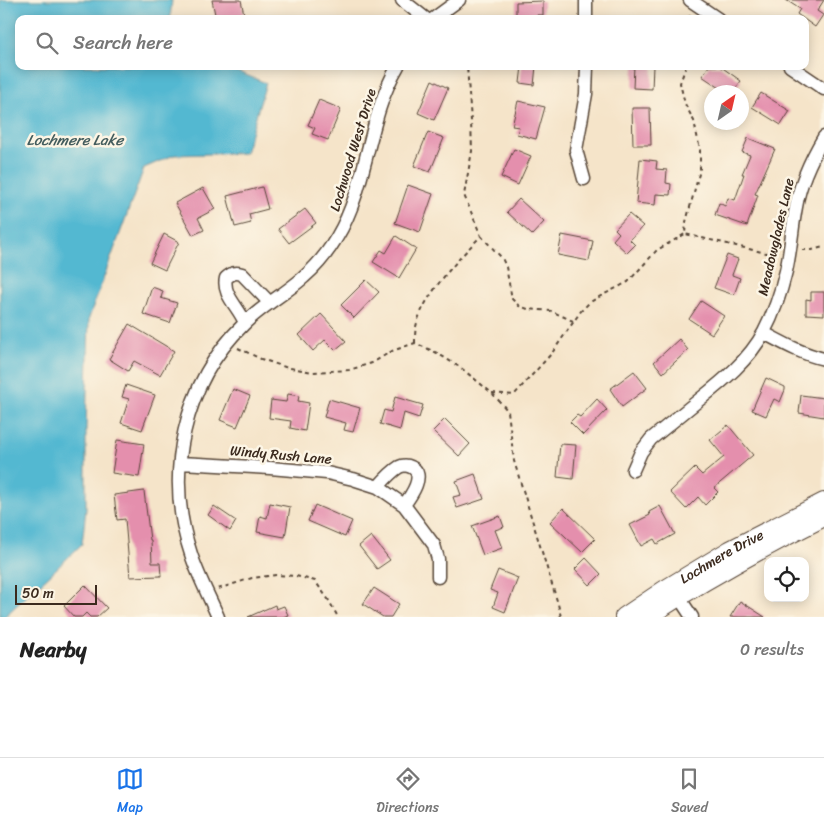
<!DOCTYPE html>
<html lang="en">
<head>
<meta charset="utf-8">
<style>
	:root { --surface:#fff; --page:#f6f6f6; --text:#222; --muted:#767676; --line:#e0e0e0; --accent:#1a73e8 }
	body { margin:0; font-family:Sriracha,sans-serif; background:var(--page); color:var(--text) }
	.controls { position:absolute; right:15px; bottom:15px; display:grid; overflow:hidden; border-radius:10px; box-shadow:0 2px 12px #0003 }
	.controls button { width:45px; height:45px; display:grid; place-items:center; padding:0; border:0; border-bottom:1px solid var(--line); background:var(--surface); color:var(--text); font:25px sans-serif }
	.compass { position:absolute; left:704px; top:85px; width:45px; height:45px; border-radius:50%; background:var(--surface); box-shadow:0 2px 12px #0003; rotate:34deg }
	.scale { position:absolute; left:15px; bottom:12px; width:82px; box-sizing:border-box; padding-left:5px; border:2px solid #3b2a1e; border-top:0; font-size:14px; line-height:18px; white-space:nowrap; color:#3b2a1e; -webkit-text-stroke:4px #fcf5e5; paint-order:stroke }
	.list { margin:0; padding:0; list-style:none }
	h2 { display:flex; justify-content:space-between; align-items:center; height:65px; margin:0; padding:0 20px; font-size:21px }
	h2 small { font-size:16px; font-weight:400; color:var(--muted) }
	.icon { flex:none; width:28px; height:28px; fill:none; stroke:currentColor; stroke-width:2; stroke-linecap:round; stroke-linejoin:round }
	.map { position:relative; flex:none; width:824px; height:617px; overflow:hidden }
	.search { position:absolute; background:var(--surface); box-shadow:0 2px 12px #0003; left:15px; right:15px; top:15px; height:55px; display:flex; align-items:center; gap:12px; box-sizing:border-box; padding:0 18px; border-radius:10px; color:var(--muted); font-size:19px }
	.sheet { height:140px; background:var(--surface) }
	nav { display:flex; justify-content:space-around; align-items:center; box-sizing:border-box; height:70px; border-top:1px solid var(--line); background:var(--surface); font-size:14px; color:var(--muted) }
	nav a { display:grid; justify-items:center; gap:2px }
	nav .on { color:var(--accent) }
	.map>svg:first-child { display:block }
</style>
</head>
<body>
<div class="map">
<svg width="824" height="617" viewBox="0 0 824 617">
	<rect width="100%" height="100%" fill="#fcf5e5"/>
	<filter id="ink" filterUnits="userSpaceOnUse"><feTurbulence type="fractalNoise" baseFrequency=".02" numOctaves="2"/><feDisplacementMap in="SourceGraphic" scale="10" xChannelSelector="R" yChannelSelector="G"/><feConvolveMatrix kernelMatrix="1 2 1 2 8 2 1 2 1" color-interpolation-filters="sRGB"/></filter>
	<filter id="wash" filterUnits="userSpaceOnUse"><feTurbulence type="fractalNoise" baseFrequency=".0096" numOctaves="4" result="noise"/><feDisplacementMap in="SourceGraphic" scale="20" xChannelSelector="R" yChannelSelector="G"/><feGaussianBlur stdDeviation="1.12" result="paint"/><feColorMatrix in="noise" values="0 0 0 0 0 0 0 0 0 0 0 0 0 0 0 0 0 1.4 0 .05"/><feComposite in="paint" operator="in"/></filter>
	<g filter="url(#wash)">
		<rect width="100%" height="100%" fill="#f5e4c9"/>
		<path fill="#53b8d1" stroke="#477178" d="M0 0H172L170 19H19V66H223L266 83 245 153 174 155 144 168 89 318 86 429V509L82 544 54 571 4 617H0Z"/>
		<g id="blocks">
			<path fill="#e48fad" d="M212 0H241L245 19H216Z
				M786 0H824L817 11 823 15 815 27 797 14 800 9Z
				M543 1V15H537V19H516V2Z
				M522 66H536L534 85 520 83Z
				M634 66H653L652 89 633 88Z
				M709 66H720L741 81 733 92H726L702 76Z
				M432 80 448 88 434 120 418 113Z
				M761 93 790 111 781 125 752 107Z
				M319 100 341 109 328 140 312 134 315 128 308 125Z
				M518 101 545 107 536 139 517 134 519 127 512 126Z
				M632 108H650L651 145H633Z
				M428 132 444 138 430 172 414 166Z
				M748 138 775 149 755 194 758 195 747 226 715 215 719 203 725 206 728 198 735 200 744 174H742L750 155 742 152Z
				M514 149 531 156 518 185 501 177Z
				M640 159 657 161 656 169 667 170 666 183 671 184 670 195 656 194 655 205 636 203Z
				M408 185 433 194 420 232 395 223Z
				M262 187 268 209 249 214 251 223 235 227 227 196Z
				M203 188 215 209 198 218 204 230 193 235 175 203Z
				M519 199 544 222 532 235 507 212Z
				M305 209 316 223 289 243 278 229Z
				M629 214 643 226 630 240 635 245 627 253 613 240 619 233 615 229Z
				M164 234 179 242 165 270 150 263Z
				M562 235 593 241 589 261 558 255Z
				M396 236 416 249 399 278 373 262 381 250 386 253Z
				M727 255 738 259 732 275 740 278 734 295 714 288Z
				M366 280 379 292 354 318 341 305Z
				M152 287 163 291 161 298 177 303 170 323 143 314Z
				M811 292H824V315L806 314V299L811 300Z
				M701 301 724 316 712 334 689 319Z
				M321 314 346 341 335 350 325 340 313 351 299 335Z
				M129 324 174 351 160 375 134 361 128 371 109 359Z
				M679 339 688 350 663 373 654 362Z
				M634 371 647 388 622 407 610 389Z
				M766 378 785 387V390L780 402 774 399 766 416 752 410Z
				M126 385 155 395 142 430 121 423 129 399 122 397Z
				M233 389 250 396 237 427 220 420Z
				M288 394 299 396 298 401 309 403 305 431 290 428 291 421 269 418 271 400 286 402Z
				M801 395 824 398V417L799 413Z
				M395 397 423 405 419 418 404 413 400 430 380 424 384 410 391 412Z
				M329 399 360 408 353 432 344 430 346 423 324 417Z
				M597 399 607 410 583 435 570 422 577 415 580 417Z
				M445 419 470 444 459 456 433 431Z
				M728 425 753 455 714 488 718 492 705 505 698 497 686 509 670 492 695 468 702 475 724 457 710 440Z
				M117 440 144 444 139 477 112 473Z
				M560 444 576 445 573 479 557 477Z
				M475 474 484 499 457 508 453 497 461 495 456 481Z
				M144 491 150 540H151L152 563H160L161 576 130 577 125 519 117 520 114 495Z
				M270 503 290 507 285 537 257 532 260 516 267 518Z
				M315 505 352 521 345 537 308 521Z
				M214 506 236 521 230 531 208 515Z
				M660 506 675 534 657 544 654 539 641 546 630 525 650 515 649 512Z
				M563 508 595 539 582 552 550 522Z
				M500 516 504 527 495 530 502 548 483 555 472 526Z
				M371 536 390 560 377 569 359 546Z
				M586 558 601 574 590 585 575 569Z
				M498 570 518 578 505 612 493 607 498 593 490 590Z
				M85 585 107 608 97 617H90L86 613 82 617H74L64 606Z
				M374 588 399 604 391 617H383L363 604Z
				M740 601 765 617H730Z
				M275 605 276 609 284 606 288 615 283 617H248Z"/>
		</g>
	</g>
	<g filter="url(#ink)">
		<use href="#blocks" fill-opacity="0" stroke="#574638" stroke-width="1"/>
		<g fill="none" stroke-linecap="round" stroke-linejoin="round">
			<g stroke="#574638" stroke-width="15">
				<path id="street" d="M402 0 426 19
					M586 0V19
					M690 0 718 19
					M433 19 459 0
					M790 66 824 89
					M584 179 576 150 586 94 587 66
					M245 323C239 307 222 295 226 278 232 273 235 272 242 274L269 302
					M764 333C783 343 802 354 824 359
					M181 463 270 468 327 473 353 479 378 487 404 505 434 545 438 559V577
					M633 470 641 452 651 439C667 426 683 413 699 400 723 381 749 360 764 332 774 313 781 292 786 271 791 250 792 228 796 207 800 182 811 159 824 137
					M378 487C384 480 391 472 399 467 403 465 407 465 411 467 427 474 410 497 404 505
					M678 588 684 605 692 617
					M218 617C209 596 198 576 191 554 164 474 183 383 244 324 262 306 285 294 304 277 317 266 328 252 337 237 368 186 367 118 398 66"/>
			</g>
			<g stroke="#574638" stroke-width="20">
				<g id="secondary">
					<path id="s1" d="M624 617 664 590 730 550 824 502"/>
					<path d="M647 617C704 580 764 547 824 517"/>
				</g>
			</g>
			<path stroke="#574638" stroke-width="2" stroke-dasharray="4 4" stroke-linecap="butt" d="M688 19 691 14
				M686 66 680 83 685 104 694 121 700 150V170L686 222 685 234 766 253 777 251
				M481 236 502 258 506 267 512 299 519 306 528 309 551 311 573 321
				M802 250H812L824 247
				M415 343C415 336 415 329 417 323 425 294 460 257 481 236L464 195 472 151 471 121 467 66
				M238 348 261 359 285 367 313 372 349 370 372 363 392 351 415 343 437 353 461 368 492 393 508 411 514 461 558 604 561 617
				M492 393 514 395 552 353 581 311 589 303 597 298 628 282 657 250 685 234
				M218 589 252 578 276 575 296 576 315 581 328 599 338 617"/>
			<use href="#street" stroke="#fff" stroke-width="12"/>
			<use href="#secondary" stroke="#fff" stroke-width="18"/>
		</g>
	</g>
	<g text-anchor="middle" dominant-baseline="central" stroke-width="5" stroke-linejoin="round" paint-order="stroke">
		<g font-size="14" fill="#3b2a1e" stroke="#fcf5e5">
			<text transform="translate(353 150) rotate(-73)">Lochwood West Drive</text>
			<text transform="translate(776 237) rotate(-77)">Meadowglades Lane</text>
			<text transform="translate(281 455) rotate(5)">Windy Rush Lane</text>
			<text stroke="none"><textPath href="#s1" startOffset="115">Lochmere Drive</textPath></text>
		</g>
		<g font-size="15" font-style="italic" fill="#435c5d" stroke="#fcf5e5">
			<text x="75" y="140">Lochmere Lake</text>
		</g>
	</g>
</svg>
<div class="controls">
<button><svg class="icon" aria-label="locate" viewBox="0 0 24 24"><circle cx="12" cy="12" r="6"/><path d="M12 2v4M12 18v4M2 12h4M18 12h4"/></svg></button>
</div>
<svg class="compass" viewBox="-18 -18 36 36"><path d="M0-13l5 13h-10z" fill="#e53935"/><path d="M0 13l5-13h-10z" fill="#767676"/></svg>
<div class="scale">50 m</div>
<div class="search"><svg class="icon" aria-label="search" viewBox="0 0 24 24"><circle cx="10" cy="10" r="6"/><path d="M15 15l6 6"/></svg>Search here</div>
</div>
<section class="sheet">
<h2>Nearby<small>0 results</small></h2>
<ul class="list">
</ul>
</section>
<nav>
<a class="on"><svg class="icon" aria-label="map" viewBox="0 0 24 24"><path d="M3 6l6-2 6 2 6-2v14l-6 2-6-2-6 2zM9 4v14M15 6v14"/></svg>Map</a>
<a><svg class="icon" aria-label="directions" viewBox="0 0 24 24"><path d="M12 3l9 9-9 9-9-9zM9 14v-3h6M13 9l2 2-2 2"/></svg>Directions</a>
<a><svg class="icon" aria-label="saved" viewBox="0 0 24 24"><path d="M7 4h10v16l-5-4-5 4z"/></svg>Saved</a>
</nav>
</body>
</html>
